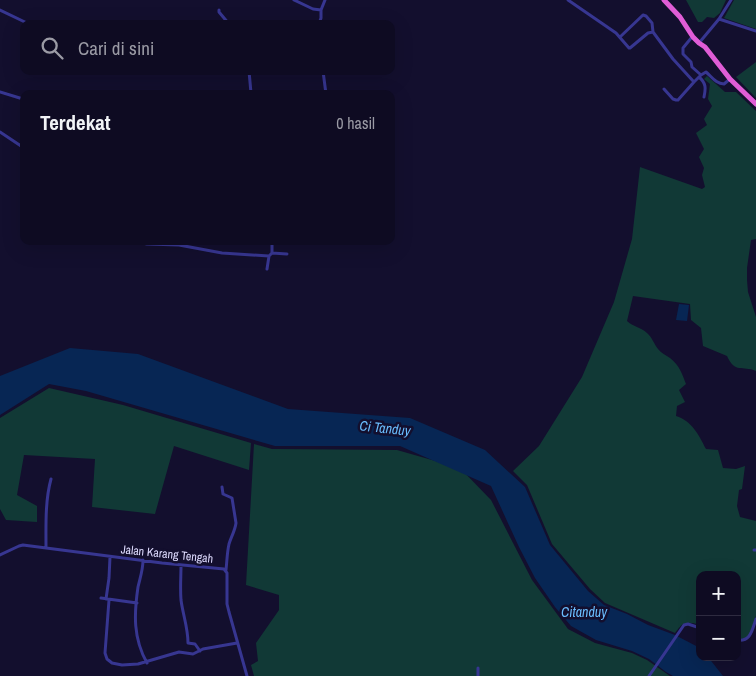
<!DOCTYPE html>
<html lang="id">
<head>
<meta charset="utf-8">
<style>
	:root { --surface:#0e0b22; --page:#1c192f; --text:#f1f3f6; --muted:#9b9ba5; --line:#2e2b40 }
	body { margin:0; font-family:"Archivo Narrow",sans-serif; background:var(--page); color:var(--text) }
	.controls { position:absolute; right:15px; bottom:15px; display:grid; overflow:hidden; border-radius:10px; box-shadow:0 5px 20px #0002 }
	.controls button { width:45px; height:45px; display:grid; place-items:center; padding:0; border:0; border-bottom:1px solid var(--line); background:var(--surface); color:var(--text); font:25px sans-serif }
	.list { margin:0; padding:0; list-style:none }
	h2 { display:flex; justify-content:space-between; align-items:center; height:65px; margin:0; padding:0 20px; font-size:21px }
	h2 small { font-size:16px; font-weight:400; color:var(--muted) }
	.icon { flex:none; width:28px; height:28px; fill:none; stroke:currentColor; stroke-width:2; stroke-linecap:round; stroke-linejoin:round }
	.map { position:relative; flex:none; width:756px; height:676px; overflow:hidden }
	.search { position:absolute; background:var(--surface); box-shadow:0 5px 20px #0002; left:20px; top:20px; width:375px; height:55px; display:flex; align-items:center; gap:12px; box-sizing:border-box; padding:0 18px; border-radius:10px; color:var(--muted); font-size:19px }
	.panel { position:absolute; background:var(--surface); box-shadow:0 5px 20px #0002; left:20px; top:90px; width:375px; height:155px; border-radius:10px }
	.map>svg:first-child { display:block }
</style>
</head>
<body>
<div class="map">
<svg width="756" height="676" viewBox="0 0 756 676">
	<rect width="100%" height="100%" fill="#130f2e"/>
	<path fill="#113936" d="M686 0H726L720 13 714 18 707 17 702 22H698Z
		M734 0H756V29L724 18Z
		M756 62V98L736 77Z
		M707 76 725 92H736L756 111V239L751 240 747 268V280L748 292 756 317V371C742 365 735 374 727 356L703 346 701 328 691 320 690 304 633 296 627 321C633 327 641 327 647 333 652 337 654 344 658 349 661 353 666 355 670 358 680 366 682 374 686 384L679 390 685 402 677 406 676 416C692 421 699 435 706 449L718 450 723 468 736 469 745 466 742 489 739 490 737 506 740 517 756 521V616L750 634 747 637 742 639 737 638V575H700V625C686 621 683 622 675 633L605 603 590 589 552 544 527 485 513 471 539 446 582 377 614 302 632 239 640 167 702 189 705 187 702 175 704 168 699 157 704 149 696 133 707 125 704 119 712 106 708 99 710 84 704 79Z
		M49 388 123 405 251 443 249 470 174 446 155 514 92 507 95 459 24 455 17 495 37 506V522L6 520 0 509V418Z
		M254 444 272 449 397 450 460 468 491 500 532 580 568 629 595 643 632 653 647 660 670 676H254L251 665 258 661 256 643 279 610V595L246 585Z"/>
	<path fill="#072654" d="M679 304 689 305 687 321 676 320Z
		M70 348 138 354 288 409 410 418 485 450 525 487 550 545 588 591 604 605 627 614 648 625 675 635 700 648V657H708L723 676H673L666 672 649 659 632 651 596 640 571 626 555 607 535 578 519 547 491 486 400 446H275L86 391 49 384 0 415V376Z"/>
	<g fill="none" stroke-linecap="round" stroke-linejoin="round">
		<path stroke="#373691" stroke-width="3" d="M294 0 313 9 321 10
			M568 0 616 33 629 48H630L648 33 653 32 673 59 694 82 701 75 706 72C712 77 716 84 724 84L730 79
			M0 10 29 24
			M219 10V12L229 24
			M719 19 756 31
			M270 24 275 22 308 24
			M319 24 321 18V10L325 0
			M620 37 643 15 646 16 652 23 653 32
			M692 37 683 48V54L691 62 692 67 701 75
			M699 43 719 19 731 0
			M160 71H169
			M249 71 251 93
			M323 71 326 94
			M699 77C706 83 706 88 704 97
			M664 89 673 99 676 100H678L694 82
			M0 92 23 99
			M0 132 24 148
			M133 241 147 244 179 245 222 253 269 256 272 253V241
			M272 253 287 254
			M267 269 269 256
			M222 487 223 494 232 498 236 523C235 531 231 537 229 544 227 553 227 561 226 570
			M46 548C46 525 45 501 51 479
			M754 550H756
			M0 555 19 546 23 545 162 563 224 569 227 573V604L229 612 247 676
			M143 560C143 570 140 578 138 587 134 614 133 638 147 663
			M181 565C181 577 180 588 181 600 183 615 188 628 188 643L195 644 200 651
			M101 598 137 603
			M106 599 109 578 110 557
			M109 600 105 653 107 659 112 663 122 665 138 664 179 652 193 654 203 649 237 643
			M737 640C751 642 752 630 756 619
			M478 668V676
			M649 676 684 625 688 624 700 628"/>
		<path stroke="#e05dd6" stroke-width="5" d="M664 0 680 17 693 37 699 43 705 47 730 79 756 104"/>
	</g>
	<g text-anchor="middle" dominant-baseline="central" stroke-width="5" stroke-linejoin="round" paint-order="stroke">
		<g font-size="12" fill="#dfdcff" stroke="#130f2e">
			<text transform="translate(167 554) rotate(6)">Jalan Karang Tengah</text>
		</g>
		<g font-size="14" font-style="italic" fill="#6abeff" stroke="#130f2e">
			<text transform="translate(385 428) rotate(6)">Ci Tanduy</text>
			<text x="584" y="612">Citanduy</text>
		</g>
	</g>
</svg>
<div class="controls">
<button>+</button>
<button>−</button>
</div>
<div class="search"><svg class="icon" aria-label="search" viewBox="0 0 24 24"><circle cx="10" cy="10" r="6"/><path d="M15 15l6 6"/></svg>Cari di sini</div>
<section class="panel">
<h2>Terdekat<small>0 hasil</small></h2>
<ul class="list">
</ul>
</section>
</div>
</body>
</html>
